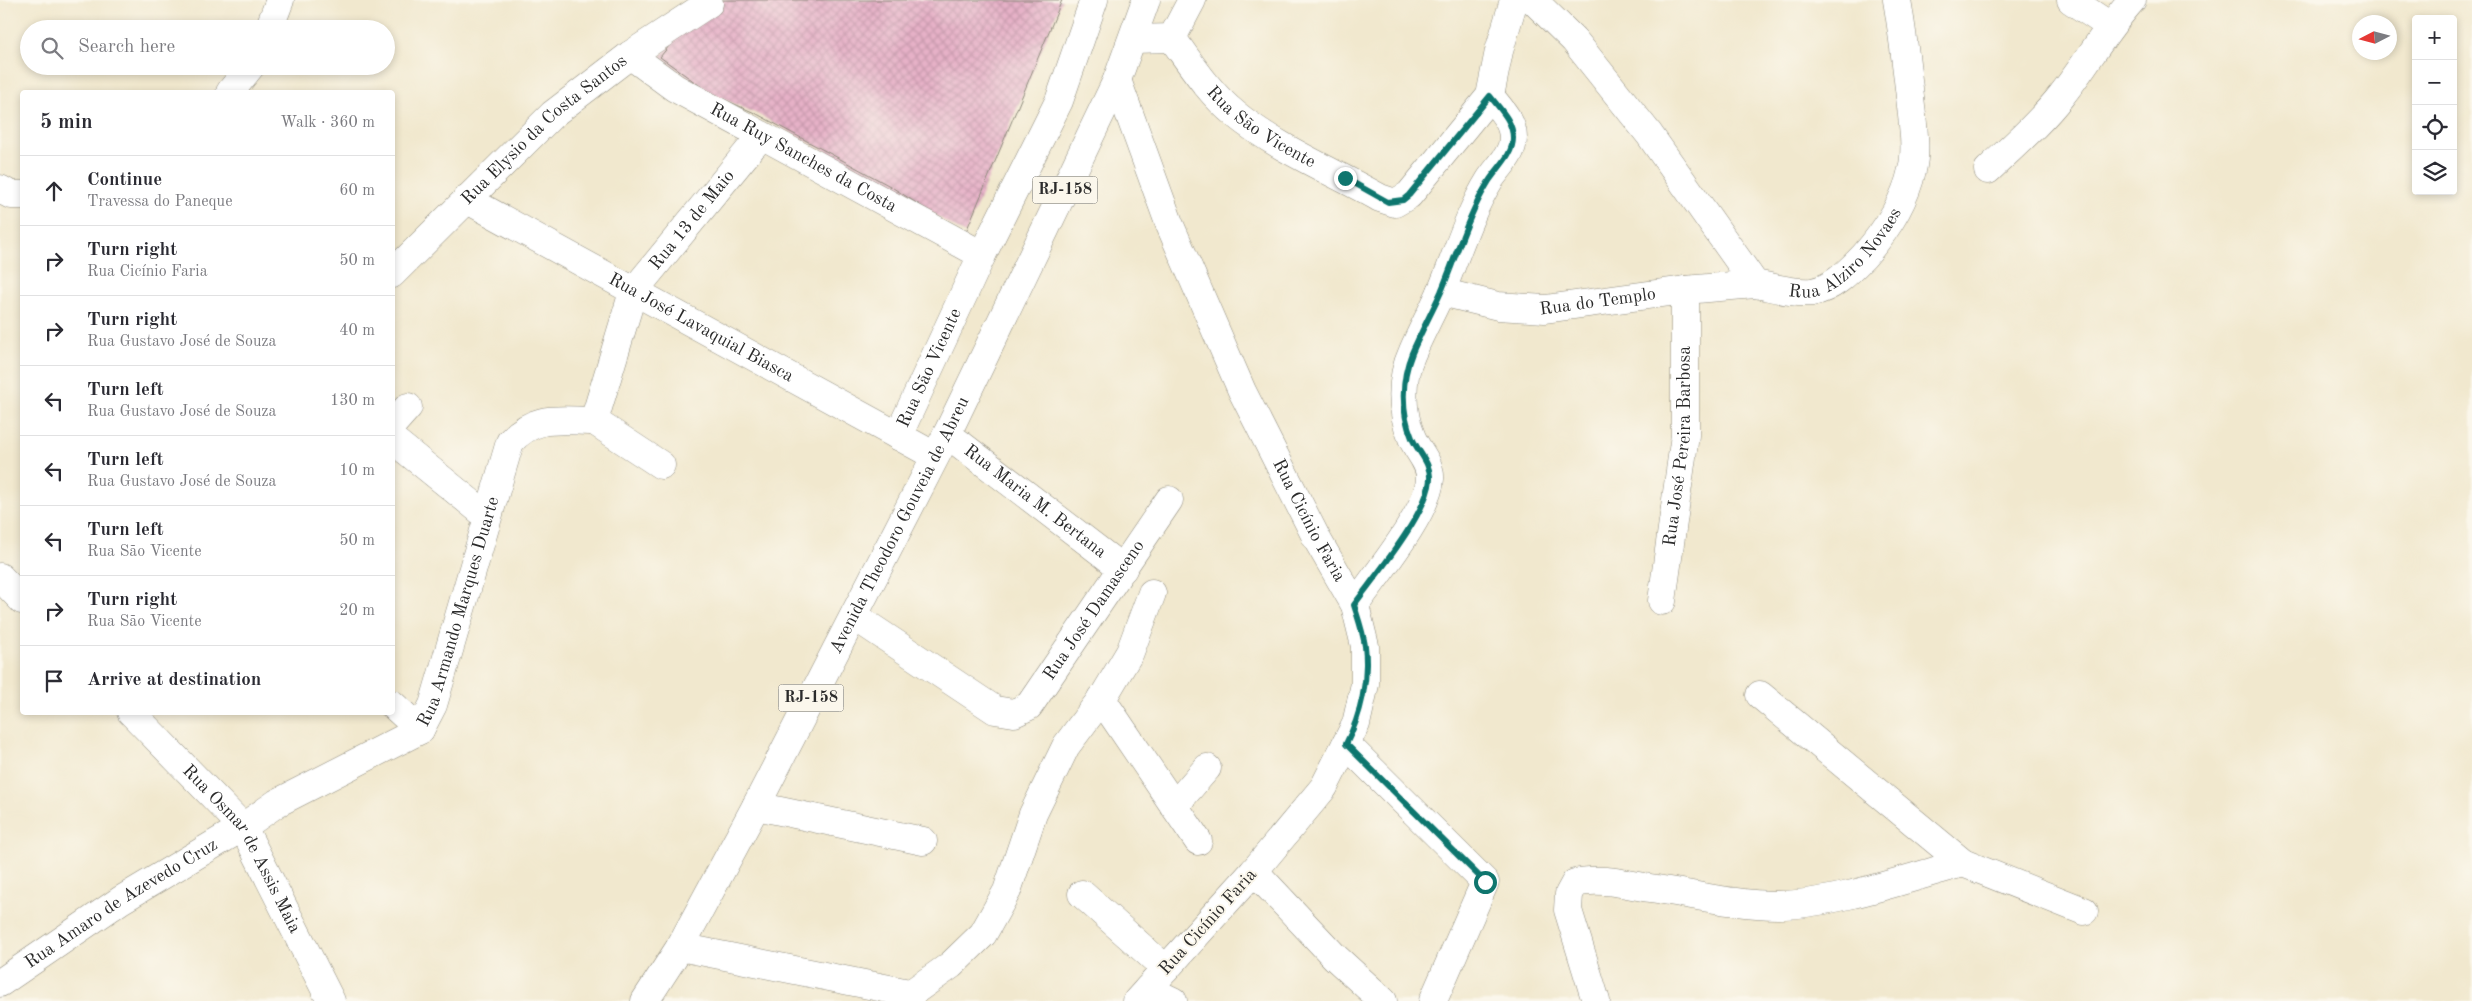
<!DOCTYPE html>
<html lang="en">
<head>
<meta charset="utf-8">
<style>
	:root { --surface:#fff; --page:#f7f7f7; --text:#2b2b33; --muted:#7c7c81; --line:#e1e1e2 }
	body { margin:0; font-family:"Old Standard TT",serif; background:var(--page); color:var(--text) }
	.controls { position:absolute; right:15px; top:15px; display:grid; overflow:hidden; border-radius:5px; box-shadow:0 2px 8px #0003 }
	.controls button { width:45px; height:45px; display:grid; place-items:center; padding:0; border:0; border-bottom:1px solid var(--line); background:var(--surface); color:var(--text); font:25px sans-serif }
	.compass { position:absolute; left:2352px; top:15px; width:45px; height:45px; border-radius:50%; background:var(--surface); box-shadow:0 2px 8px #0003; rotate:264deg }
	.stop { position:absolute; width:15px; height:15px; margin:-11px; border:4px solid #0f766e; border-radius:50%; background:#fff }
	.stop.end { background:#0f766e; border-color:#fff; box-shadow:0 1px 5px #0008 }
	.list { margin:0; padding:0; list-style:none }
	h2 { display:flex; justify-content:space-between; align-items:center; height:65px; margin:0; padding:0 20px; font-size:21px }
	h2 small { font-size:16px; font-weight:400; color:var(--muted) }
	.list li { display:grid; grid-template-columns:32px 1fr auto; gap:15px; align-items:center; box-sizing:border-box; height:70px; padding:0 20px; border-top:1px solid var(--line) }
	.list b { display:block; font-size:19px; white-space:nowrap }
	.list p { margin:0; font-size:16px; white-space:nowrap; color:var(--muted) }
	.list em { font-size:16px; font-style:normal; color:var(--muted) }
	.icon { flex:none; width:28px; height:28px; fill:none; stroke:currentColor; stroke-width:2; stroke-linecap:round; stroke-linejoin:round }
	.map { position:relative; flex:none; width:2472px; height:1001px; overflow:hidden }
	.search { position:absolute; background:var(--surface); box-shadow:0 2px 8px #0003; left:20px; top:20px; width:375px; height:55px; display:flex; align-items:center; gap:12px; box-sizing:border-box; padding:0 18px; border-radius:28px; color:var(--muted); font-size:19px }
	.panel { position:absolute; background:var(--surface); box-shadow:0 2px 8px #0003; left:20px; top:90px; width:375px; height:625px; border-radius:5px }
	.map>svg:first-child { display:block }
</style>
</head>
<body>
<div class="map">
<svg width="2472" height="1001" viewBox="0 0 2472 1001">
	<defs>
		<pattern id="building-cross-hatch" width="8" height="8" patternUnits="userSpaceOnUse" patternTransform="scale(1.25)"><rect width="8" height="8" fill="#e6b1c7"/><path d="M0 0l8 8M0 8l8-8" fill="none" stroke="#c598ab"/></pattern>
	</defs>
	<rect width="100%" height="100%" fill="#fbf7ec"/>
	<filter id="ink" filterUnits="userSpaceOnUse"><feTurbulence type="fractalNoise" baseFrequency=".02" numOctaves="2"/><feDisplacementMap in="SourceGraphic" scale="10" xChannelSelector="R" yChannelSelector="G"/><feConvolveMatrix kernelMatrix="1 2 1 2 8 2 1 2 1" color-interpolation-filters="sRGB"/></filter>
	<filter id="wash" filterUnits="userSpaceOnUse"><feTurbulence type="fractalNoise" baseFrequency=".0096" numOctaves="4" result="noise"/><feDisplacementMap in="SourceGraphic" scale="20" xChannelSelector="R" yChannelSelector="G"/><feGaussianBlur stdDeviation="1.12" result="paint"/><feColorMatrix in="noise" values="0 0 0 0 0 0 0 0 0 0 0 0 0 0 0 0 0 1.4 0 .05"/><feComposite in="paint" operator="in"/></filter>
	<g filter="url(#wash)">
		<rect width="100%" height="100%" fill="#f1e8ce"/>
		<g id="blocks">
			<path fill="url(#building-cross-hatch)" d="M723 0H1062L965 234 890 186 757 114 710 93 660 57 679 34 715 10Z"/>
		</g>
	</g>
	<g filter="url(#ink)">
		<use href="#blocks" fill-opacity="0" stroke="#8e8a7c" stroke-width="1"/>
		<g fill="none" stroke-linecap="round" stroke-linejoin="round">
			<g stroke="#8e8a7c" stroke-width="29">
				<g id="minor">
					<path id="s1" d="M1533 0 1574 40 1649 134 1755 284C1772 287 1794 294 1812 292 1834 288 1849 271 1864 256 1885 232 1905 202 1912 170 1917 150 1913 126 1911 106 1907 70 1903 35 1897 0"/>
					<path d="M2071 0 2110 26"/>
					<path d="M269 29 280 0"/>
					<path id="s2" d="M1172 38C1191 64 1209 93 1235 114 1278 149 1332 171 1380 198L1395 203 1409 195 1490 96 1499 51 1514 0"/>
					<path d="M1133 39 1172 38 1192 0"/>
					<path id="s3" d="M630 55 675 88 982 255"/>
					<path id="s4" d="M1117 80 1169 223 1242 391 1318 541 1355 605 1365 646V684L1356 724 1324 787 1254 871 1137 1001"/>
					<path d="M230 92 251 66"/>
					<path d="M1988 170C2013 146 2040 123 2061 96 2086 65 2105 30 2132 0"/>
					<path d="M0 189 11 195H22"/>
					<path id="s5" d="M466 199 935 456"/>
					<path id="s6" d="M392 274 553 114 630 55 709 3"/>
					<path id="s7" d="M1441 292 1498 306 1545 309 1685 290 1755 284"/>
					<path id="s8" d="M594 421 633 292 761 136"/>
					<path d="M594 421 661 465"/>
					<path d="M392 425 408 407"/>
					<path id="s9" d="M947 434 1123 569"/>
					<path id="s10" d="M898 436 982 255 1059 101 1094 0"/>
					<path d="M392 439 487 516"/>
					<path d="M0 577 22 600"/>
					<path id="s11" d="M1662 601 1685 435V290"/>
					<path d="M1355 605C1375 576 1428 513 1430 479 1431 463 1418 452 1412 438 1401 412 1400 379 1412 353 1421 332 1432 312 1441 292 1457 254 1468 215 1489 181 1498 167 1513 155 1513 138 1513 121 1500 109 1490 96"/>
					<path id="s12" d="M854 616 995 710 1014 713 1029 706 1169 500"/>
					<path d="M1760 695 1963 863 2084 911"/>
					<path d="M1101 698 1198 841"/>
					<path d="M392 704 420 730"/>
					<path id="s13" d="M131 712 243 827 331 1001"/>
					<path d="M1346 744 1485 882 1433 1001"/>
					<path d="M756 806 923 841"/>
					<path d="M1174 806 1207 768"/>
					<path d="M1254 871 1335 957 1383 1001"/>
					<path d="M1082 894 1166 969"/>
					<path d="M680 947 909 993"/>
					<path id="s14" d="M0 983 121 900 243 827 277 803 420 730 433 705 510 442C535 414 559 421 594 421"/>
					<path d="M1148 989 1173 1001"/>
					<path d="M900 1001 951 965 983 934 1007 891 1033 814 1066 746 1105 694 1130 652 1152 593"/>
					<path d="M1596 1001 1568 910 1569 894 1575 883C1599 877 1625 884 1650 888 1692 894 1735 905 1778 905 1832 905 1908 878 1963 863"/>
				</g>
			</g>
			<g stroke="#8e8a7c" stroke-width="29">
				<g id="major">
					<path id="s15" d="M645 1001 680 947 756 806 947 434 1117 80 1146 0"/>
				</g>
			</g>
			<use href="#minor" stroke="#fff" stroke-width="28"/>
			<use href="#major" stroke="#fff" stroke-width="28"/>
		</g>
	</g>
	<g fill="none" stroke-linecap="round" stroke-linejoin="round" filter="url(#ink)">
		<path stroke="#0f766e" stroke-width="6" d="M1345 178 1388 202 1403 200 1409 195 1490 96C1500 109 1513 121 1513 138 1513 155 1498 167 1489 181 1468 215 1457 254 1441 292 1432 312 1421 332 1412 353 1401 380 1401 412 1412 438 1418 452 1431 463 1430 479 1428 513 1375 576 1354 605 1358 618 1363 632 1365 646 1369 680 1361 715 1346 744L1485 882"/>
	</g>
	<g text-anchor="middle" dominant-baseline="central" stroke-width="4" stroke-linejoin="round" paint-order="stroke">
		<g fill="#fbf7ec" stroke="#696865" stroke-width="1">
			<rect x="1032.5" y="176.5" width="65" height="27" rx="4"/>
			<rect x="778.5" y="684.5" width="65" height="27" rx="4"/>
		</g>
		<g font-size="16" font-weight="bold" fill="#2b2b2b">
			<text x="1065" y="190">RJ-158</text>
			<text x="811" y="698">RJ-158</text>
		</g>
		<g font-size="18" fill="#2b2b2b" stroke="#fbf7ec">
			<text stroke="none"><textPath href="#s2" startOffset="128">Rua São Vicente</textPath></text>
			<text stroke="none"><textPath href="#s6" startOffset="210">Rua Elysio da Costa Santos</textPath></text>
			<text stroke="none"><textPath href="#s3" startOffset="202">Rua Ruy Sanches da Costa</textPath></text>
			<text stroke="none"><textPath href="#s8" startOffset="228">Rua 13 de Maio</textPath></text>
			<text stroke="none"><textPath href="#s1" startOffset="468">Rua Alziro Novaes</textPath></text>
			<text stroke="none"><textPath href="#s7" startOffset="159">Rua do Templo</textPath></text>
			<text stroke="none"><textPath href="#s5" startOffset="268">Rua José Lavaquial Biasca</textPath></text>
			<text stroke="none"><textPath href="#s10" startOffset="75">Rua São Vicente</textPath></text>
			<text stroke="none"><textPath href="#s11" startOffset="156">Rua José Pereira Barbosa</textPath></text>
			<text stroke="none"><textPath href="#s9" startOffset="111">Rua Maria M. Bertana</textPath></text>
			<text stroke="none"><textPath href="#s4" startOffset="481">Rua Cicínio Faria</textPath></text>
			<text stroke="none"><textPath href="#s15" startOffset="540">Avenida Theodoro Gouveia de Abreu</textPath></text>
			<text stroke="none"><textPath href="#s14" startOffset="616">Rua Armando Marques Duarte</textPath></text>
			<text stroke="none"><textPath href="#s12" startOffset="321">Rua José Damasceno</textPath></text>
			<text stroke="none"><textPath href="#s13" startOffset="178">Rua Osmar de Assis Maia</textPath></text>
			<text stroke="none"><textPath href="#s14" startOffset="145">Rua Amaro de Azevedo Cruz</textPath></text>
			<text transform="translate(1208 922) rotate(-48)">Rua Cicínio Faria</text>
		</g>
	</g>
</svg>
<div class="controls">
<button>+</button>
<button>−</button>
<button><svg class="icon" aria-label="locate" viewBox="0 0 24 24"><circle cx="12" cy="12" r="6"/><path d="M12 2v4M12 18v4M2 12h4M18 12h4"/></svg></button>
<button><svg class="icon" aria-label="layers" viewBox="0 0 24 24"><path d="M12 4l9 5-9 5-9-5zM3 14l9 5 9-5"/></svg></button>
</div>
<svg class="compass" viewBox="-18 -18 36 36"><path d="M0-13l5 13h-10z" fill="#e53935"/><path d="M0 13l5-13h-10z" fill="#7c7c81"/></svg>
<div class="stop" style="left:1485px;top:882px"></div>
<div class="stop end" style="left:1345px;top:178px"></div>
<div class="search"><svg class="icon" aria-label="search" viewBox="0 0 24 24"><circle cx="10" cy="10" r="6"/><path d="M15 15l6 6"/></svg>Search here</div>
<section class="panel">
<h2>5 min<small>Walk · 360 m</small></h2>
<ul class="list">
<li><svg class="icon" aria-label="ahead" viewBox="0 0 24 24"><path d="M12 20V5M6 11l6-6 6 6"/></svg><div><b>Continue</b><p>Travessa do Paneque</p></div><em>60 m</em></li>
<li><svg class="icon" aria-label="right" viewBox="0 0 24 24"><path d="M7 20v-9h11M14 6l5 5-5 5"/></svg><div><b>Turn right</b><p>Rua Cicínio Faria</p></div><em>50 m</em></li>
<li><svg class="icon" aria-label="right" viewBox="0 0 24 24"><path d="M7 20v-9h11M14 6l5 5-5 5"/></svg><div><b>Turn right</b><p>Rua Gustavo José de Souza</p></div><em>40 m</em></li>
<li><svg class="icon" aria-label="left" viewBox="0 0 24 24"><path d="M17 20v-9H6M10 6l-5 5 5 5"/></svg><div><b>Turn left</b><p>Rua Gustavo José de Souza</p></div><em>130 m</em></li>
<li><svg class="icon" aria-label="left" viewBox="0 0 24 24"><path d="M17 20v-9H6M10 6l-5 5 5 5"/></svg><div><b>Turn left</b><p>Rua Gustavo José de Souza</p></div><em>10 m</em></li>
<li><svg class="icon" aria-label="left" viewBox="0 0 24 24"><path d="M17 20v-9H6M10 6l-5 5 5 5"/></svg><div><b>Turn left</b><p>Rua São Vicente</p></div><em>50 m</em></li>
<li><svg class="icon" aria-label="right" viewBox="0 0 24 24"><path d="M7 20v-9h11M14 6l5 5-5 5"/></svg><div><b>Turn right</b><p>Rua São Vicente</p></div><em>20 m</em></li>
<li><svg class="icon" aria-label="arrive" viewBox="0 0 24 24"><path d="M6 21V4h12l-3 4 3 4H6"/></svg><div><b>Arrive at destination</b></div></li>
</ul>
</section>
</div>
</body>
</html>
